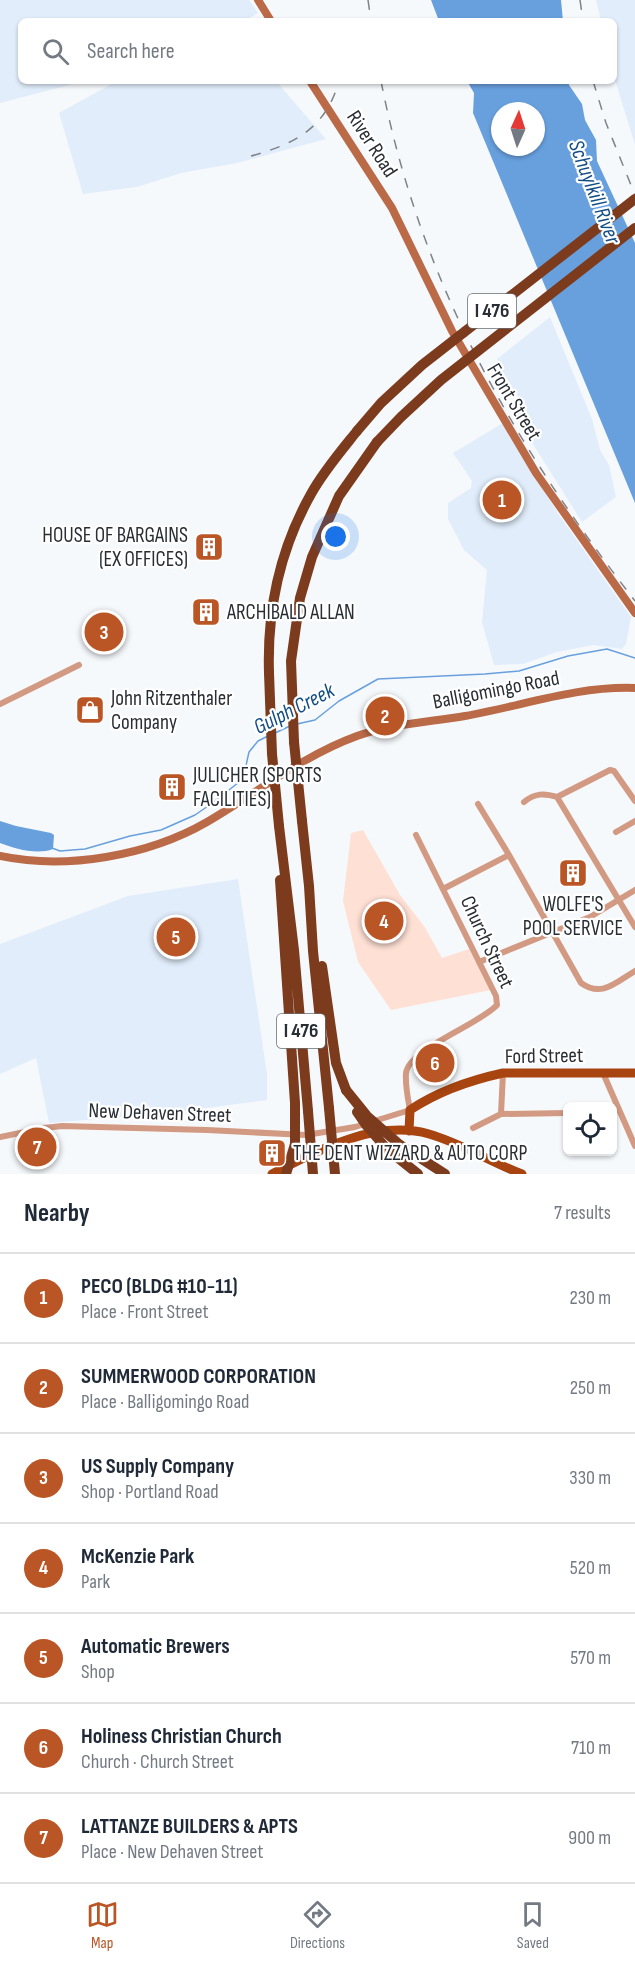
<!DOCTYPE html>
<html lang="en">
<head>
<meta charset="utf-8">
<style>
	:root { --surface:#fff; --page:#f2f2f3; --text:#1f2937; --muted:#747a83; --line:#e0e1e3; --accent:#ba5525 }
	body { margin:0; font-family:"Sofia Sans Condensed",sans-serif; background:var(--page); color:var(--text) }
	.controls { position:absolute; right:18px; bottom:18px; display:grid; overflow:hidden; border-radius:9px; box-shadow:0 2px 4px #0004 }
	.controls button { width:54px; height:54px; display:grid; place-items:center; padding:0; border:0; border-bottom:2px solid var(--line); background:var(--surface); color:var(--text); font:30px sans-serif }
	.compass { position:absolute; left:491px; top:102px; width:54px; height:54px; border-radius:50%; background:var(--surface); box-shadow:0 2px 4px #0004; rotate:3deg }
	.you { position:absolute; left:336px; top:537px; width:21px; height:21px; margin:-15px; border:4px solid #fff; border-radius:50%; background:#1a73e8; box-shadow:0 0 0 9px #1a73e833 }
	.badge { display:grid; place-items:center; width:39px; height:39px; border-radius:50%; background:var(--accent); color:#fff; font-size:20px; font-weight:700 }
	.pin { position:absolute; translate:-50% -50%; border:3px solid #fff; box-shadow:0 2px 6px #0006 }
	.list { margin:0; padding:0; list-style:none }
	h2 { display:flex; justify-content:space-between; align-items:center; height:78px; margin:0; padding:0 24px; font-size:26px }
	h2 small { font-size:20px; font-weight:400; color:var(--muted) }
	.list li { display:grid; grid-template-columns:39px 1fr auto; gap:18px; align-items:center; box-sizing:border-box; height:90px; padding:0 24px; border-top:2px solid var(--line) }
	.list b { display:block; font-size:22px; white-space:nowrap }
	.list p { margin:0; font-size:20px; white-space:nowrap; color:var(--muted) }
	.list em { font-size:20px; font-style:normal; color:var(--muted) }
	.icon { flex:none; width:33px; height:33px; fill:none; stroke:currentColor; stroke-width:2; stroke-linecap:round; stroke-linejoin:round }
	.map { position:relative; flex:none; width:635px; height:1174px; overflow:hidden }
	.search { position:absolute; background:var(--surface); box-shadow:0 2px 4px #0004; left:18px; right:18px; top:18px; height:66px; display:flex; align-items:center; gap:15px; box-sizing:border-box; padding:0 21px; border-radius:9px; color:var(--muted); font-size:22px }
	.sheet { height:708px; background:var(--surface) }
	nav { display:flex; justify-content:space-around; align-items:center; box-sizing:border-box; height:84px; border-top:2px solid var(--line); background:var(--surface); font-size:16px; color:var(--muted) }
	nav a { display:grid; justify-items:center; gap:3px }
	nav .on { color:var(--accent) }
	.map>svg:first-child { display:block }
</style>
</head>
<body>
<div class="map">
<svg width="635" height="1174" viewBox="0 0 635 1174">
	<rect width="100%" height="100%" fill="#f6f9fc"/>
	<path fill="#e1edfb" d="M0 0H249L258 13 244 21H21V81H85L0 103Z
		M596 0H635V145L614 77V21H601Z
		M117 81H276L326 139 237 163 181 173 137 187 83 194 59 113Z
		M550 317 592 419 600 450 609 465 616 497 582 522 514 414 524 406 501 370 497 359Z
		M503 423 557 512 631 617 626 644 622 649 593 645 557 652 523 664 494 665 482 622 487 570 464 550 448 519V503L471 488 472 481 453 453Z
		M238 879 267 1074V1100L169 1113 49 1123 36 1058 0 1074V944L128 896Z"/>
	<path fill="#fee0d4" d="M363 830 400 895 424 926 442 958 469 949 491 990 391 1010 358 962 343 901 351 833Z"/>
	<path fill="#68a0de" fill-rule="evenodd" d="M431 0H561L563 21H439Z
		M467 81H568L569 85 582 104 585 120 596 140 597 161 635 243V503L473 113 474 93ZM500 111H536V147H500Z
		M0 821 16 826 51 833 54 835 53 849C37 855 15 849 0 843Z"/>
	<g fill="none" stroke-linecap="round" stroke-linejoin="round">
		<path stroke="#68a0de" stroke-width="1.5" d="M297 724 315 720 339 701 378 679 485 674 519 671 568 656 607 649 635 658
			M275 733 290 726
			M52 848 60 851 85 849 130 836 161 830 195 815 211 804 243 779 249 752 258 741 268 736"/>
		<path stroke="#d29a82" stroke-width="6" d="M0 704 79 665
			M557 797 635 927
			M524 802C535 793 544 793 557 797L610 770 614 771 635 801
			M478 804 509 855 581 983C602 998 616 982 635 971
			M616 832 635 821
			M443 889 509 855
			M479 962 590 917 635 890
			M603 1073 635 1146
			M501 1114 503 1073
			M473 1128 501 1114 568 1113
			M0 1137 44 1128 62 1126 207 1130 306 1135 355 1127 410 1110C408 1099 405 1085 406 1073 409 1049 480 1024 497 1005L496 996 416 835"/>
		<path stroke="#bb6a47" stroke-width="8" d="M258 0 271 21
			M310 81 392 208 452 331 536 473 635 613
			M0 856C66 870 148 856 207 822 257 793 302 756 357 736 391 724 429 722 465 716 522 706 576 686 635 688"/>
		<path stroke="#a7440f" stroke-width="9" d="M409 1131 410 1110C437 1092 471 1080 503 1073H635
			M272 1174C318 1150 376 1119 429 1134 461 1143 490 1162 522 1174"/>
		<path stroke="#7d3b1d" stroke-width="10" d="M269 673C267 611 280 549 311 494 323 472 341 451 357 431
			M294 742 291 661 300 598 312 557 339 496 377 442
			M302 821 309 886 313 951 329 1108
			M279 826 294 950 308 1111
			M280 880 295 1103
			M322 966 336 1063 346 1090
			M400 1145 445 1174
			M387 1149 418 1174"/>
		<path stroke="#7f8388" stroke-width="1.5" stroke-dasharray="10 10" stroke-linecap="butt" d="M368 0 371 21
			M580 0 583 21
			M381 81C420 281 511 441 635 601
			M593 81 606 123 635 195
			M251 156C295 144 326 128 339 81"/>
		<path stroke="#7d3b1d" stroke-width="10" d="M357 431 381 403 422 365 635 199
			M377 442 401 417 441 380 635 228
			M269 673 272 754 279 826
			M294 742 302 821
			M346 1090 367 1116 400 1145
			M329 1108 335 1174
			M308 1111 313 1174
			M357 1112 366 1125 387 1149
			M286 1174 295 1144V1103"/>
	</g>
	<defs>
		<g id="building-square" transform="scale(1.5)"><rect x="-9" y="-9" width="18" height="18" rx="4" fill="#ba5525" stroke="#fff"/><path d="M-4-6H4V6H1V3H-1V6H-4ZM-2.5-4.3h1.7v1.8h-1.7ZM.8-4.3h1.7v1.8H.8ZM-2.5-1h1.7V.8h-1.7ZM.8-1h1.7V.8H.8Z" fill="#fff"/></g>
		<g id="shop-square" transform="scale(1.5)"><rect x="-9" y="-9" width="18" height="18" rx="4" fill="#ba5525" stroke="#fff"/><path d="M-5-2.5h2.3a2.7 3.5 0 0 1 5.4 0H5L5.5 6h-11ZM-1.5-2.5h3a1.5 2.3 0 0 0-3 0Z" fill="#fff"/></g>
	</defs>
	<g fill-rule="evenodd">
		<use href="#building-square" x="209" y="547"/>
		<use href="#building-square" x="206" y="612"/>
		<use href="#shop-square" x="90" y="710"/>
		<use href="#building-square" x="172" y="787"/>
		<use href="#building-square" x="573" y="873"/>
		<use href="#building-square" x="272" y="1153"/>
	</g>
	<g text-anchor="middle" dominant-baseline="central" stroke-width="4.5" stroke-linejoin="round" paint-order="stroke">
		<g fill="#fff" stroke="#686d71" stroke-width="1.5">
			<rect x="468" y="294" width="48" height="34" rx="4.5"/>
			<rect x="277" y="1014" width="48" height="34" rx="4.5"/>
		</g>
		<g font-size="20" font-weight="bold" fill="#282e34">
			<text x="492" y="311">I 476</text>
			<text x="301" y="1031">I 476</text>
		</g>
		<g font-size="21" fill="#282e34" stroke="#fff">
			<text transform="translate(372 144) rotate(57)">River Road</text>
			<text transform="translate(514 402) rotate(59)">Front Street</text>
			<text transform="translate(496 690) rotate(-11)">Balligomingo Road</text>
			<text transform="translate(487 942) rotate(65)">Church Street</text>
			<text transform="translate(544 1056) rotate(-1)">Ford Street</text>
			<text transform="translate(160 1113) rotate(2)">New Dehaven Street</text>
		</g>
		<g font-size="21" fill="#282e34" stroke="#fff" text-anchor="start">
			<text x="188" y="535" text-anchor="end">HOUSE OF BARGAINS<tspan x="188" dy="24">(EX OFFICES)</tspan></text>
			<text x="227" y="612">ARCHIBALD ALLAN</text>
			<text x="111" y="698">John Ritzenthaler<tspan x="111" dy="24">Company</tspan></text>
			<text x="193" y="775">JULICHER (SPORTS<tspan x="193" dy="24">FACILITIES)</tspan></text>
			<text x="573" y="904" text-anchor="middle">WOLFE'S<tspan x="573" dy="24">POOL SERVICE</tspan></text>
			<text x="293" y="1153">THE DENT WIZZARD &amp; AUTO CORP</text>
		</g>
		<g font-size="22" font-style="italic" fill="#124d86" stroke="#fff">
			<text transform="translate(594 192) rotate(69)">Schuylkill River</text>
			<text transform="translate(294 709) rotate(-27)">Gulph Creek</text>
		</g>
	</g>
</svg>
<div class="controls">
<button><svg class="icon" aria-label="locate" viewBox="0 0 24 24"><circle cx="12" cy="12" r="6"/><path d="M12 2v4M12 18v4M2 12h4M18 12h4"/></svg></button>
</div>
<svg class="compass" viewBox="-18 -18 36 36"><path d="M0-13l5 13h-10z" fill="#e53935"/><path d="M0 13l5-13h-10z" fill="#747a83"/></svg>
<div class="you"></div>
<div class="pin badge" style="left:502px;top:500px">1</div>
<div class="pin badge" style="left:385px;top:716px">2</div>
<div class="pin badge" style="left:104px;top:632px">3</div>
<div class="pin badge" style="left:384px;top:921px">4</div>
<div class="pin badge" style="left:176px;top:937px">5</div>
<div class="pin badge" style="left:435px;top:1063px">6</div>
<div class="pin badge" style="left:37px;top:1147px">7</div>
<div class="search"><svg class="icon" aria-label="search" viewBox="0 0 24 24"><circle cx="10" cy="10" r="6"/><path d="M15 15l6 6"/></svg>Search here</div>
</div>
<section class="sheet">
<h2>Nearby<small>7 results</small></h2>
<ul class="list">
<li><span class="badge">1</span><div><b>PECO (BLDG #10-11)</b><p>Place · Front Street</p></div><em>230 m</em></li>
<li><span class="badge">2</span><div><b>SUMMERWOOD CORPORATION</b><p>Place · Balligomingo Road</p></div><em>250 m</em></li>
<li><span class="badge">3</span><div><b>US Supply Company</b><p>Shop · Portland Road</p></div><em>330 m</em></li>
<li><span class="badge">4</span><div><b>McKenzie Park</b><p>Park</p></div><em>520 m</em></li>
<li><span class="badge">5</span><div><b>Automatic Brewers</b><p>Shop</p></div><em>570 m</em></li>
<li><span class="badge">6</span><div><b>Holiness Christian Church</b><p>Church · Church Street</p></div><em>710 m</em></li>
<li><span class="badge">7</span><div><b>LATTANZE BUILDERS &amp; APTS</b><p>Place · New Dehaven Street</p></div><em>900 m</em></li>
</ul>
</section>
<nav>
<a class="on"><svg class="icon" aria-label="map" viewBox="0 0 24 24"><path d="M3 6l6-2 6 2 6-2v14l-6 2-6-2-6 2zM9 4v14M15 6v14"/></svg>Map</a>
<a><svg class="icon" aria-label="directions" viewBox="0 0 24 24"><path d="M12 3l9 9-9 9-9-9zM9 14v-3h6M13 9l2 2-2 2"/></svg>Directions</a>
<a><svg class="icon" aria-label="saved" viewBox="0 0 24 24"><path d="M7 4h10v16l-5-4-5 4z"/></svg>Saved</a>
</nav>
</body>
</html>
